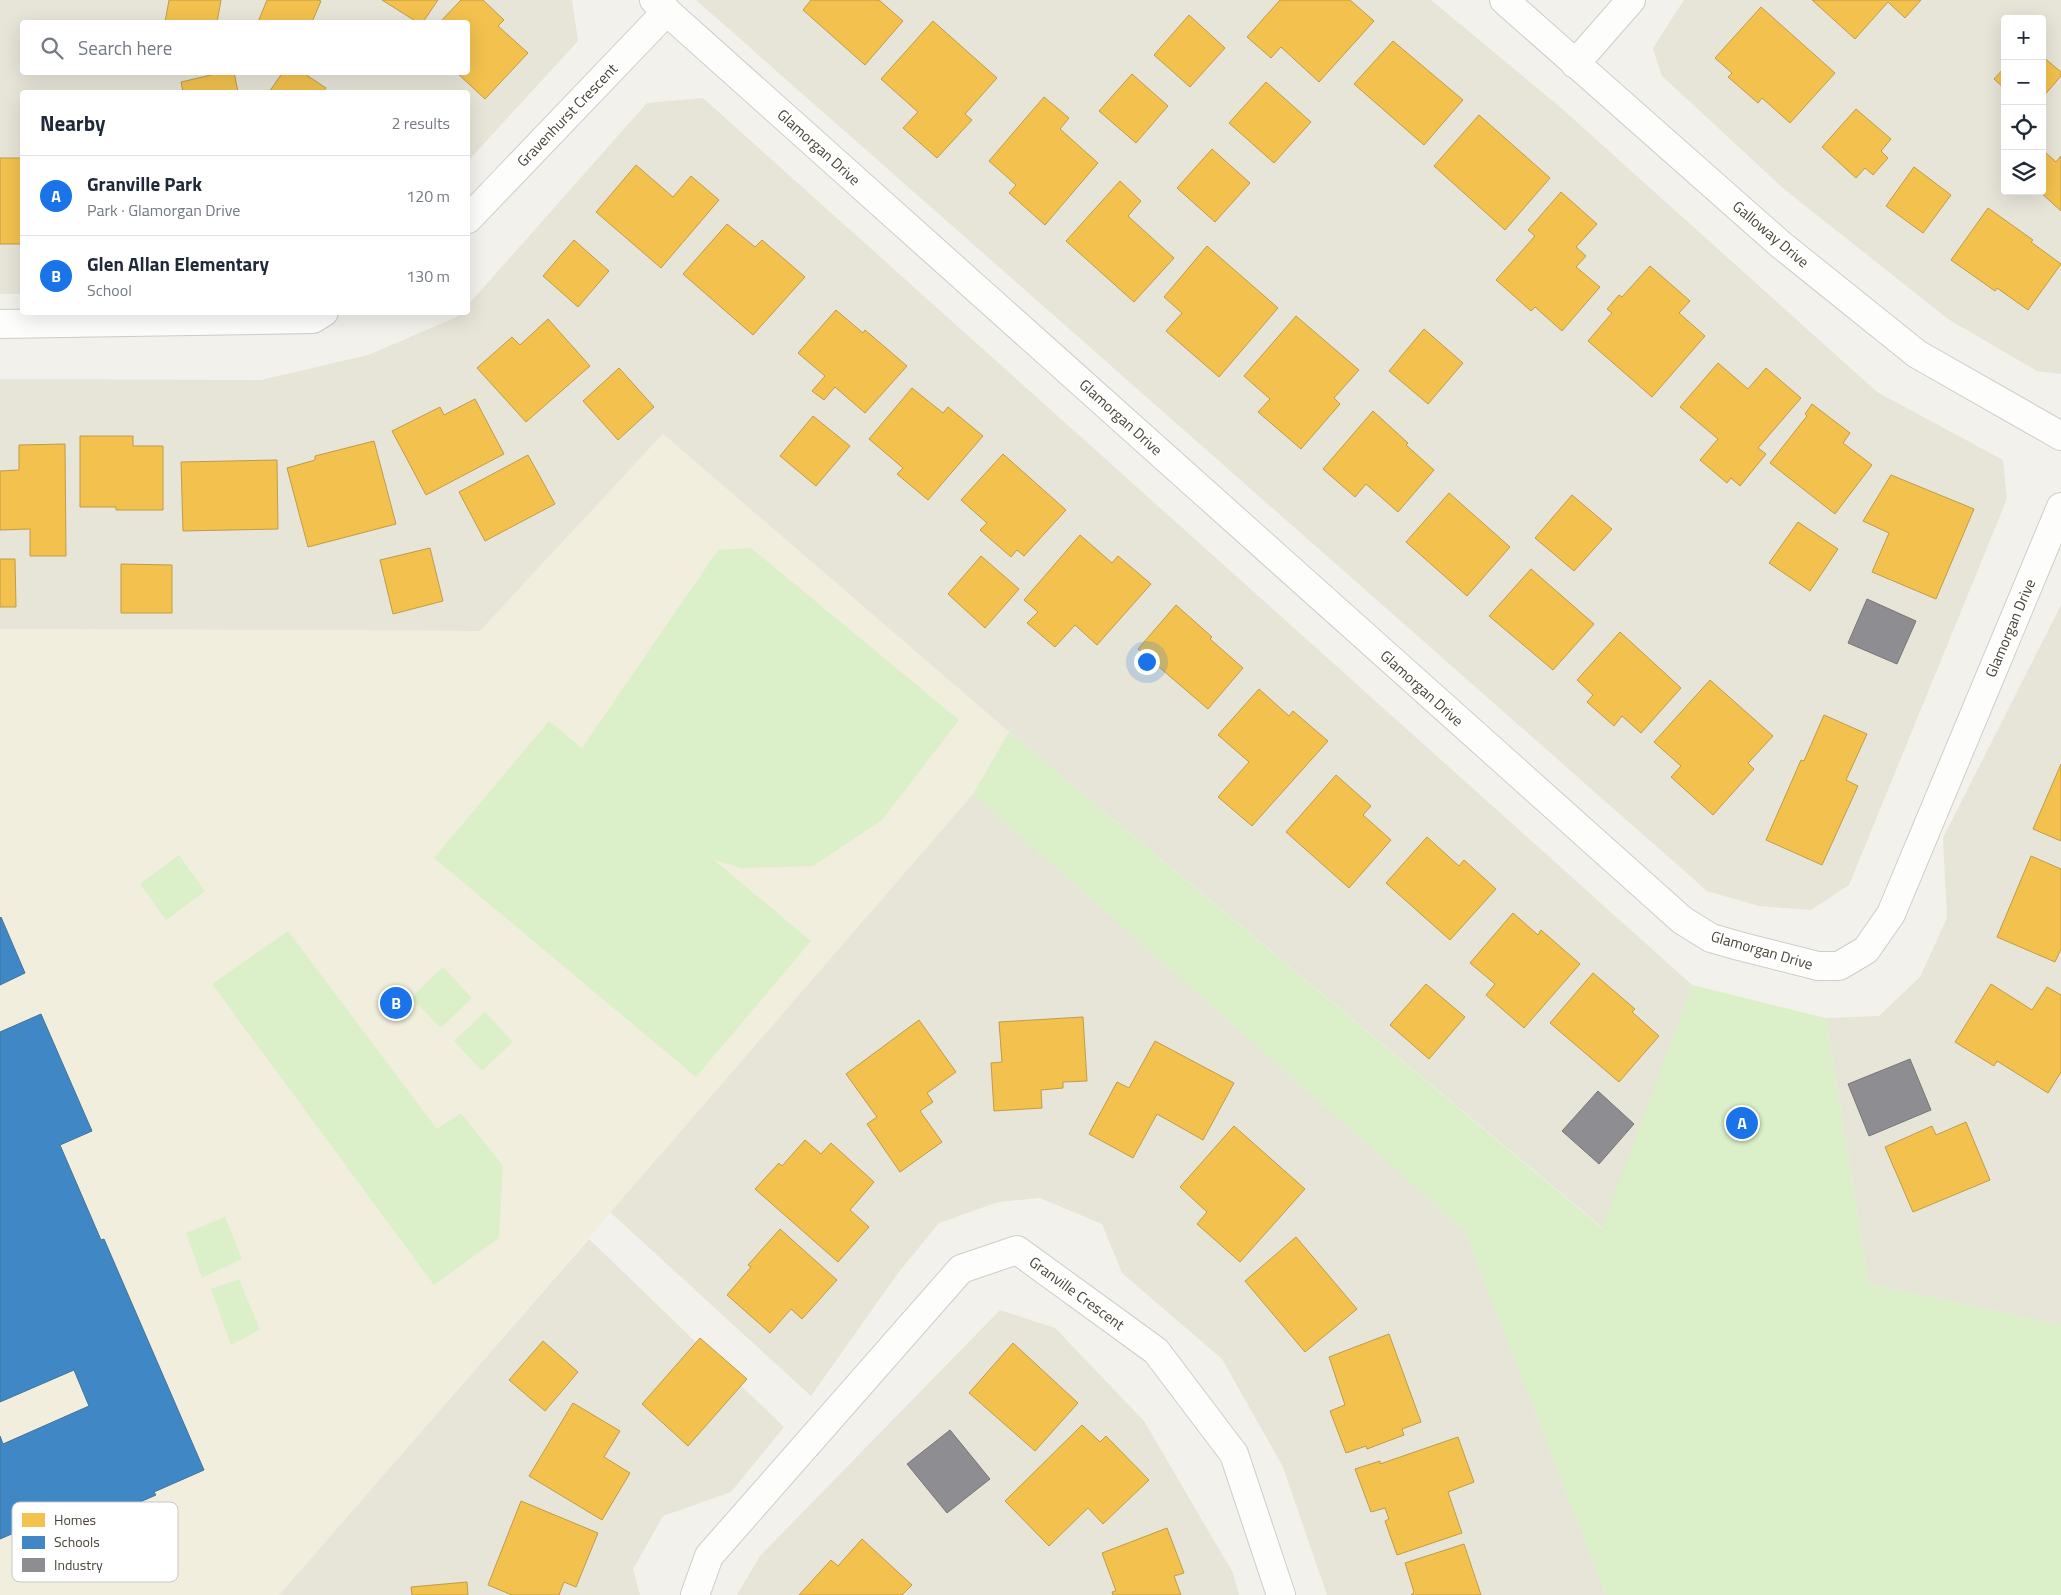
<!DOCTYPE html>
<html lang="en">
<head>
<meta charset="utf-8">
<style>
	:root { --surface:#fff; --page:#f6f6f7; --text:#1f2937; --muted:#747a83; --line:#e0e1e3; --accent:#1a73e8 }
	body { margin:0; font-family:"Titillium Web",sans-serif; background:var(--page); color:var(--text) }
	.controls { position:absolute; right:15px; top:15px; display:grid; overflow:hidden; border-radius:5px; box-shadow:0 5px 20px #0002 }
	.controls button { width:45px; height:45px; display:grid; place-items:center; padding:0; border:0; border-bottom:1px solid var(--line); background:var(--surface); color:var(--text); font:25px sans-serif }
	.you { position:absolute; left:1146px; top:661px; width:18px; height:18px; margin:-12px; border:4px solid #fff; border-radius:50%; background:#1a73e8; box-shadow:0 0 0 8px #1a73e833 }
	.badge { display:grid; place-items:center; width:32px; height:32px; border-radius:50%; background:var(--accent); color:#fff; font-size:16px; font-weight:700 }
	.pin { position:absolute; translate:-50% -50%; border:2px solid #fff; box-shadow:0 1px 5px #0006 }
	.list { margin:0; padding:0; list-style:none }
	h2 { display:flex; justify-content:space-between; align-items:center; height:65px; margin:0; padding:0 20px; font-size:21px }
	h2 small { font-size:16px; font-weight:400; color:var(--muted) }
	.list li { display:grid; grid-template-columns:32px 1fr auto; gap:15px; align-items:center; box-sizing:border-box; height:80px; padding:0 20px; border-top:1px solid var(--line) }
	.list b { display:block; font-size:19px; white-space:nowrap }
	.list p { margin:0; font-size:16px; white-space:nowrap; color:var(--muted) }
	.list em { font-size:16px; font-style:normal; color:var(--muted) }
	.icon { flex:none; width:28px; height:28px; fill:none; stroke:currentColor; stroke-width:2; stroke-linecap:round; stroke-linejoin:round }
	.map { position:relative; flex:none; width:2061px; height:1595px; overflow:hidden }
	.search { position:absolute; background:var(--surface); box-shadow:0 5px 20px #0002; left:20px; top:20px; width:450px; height:55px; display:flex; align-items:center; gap:12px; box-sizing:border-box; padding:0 18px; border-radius:5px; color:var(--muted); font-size:19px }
	.panel { position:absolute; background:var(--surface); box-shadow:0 5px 20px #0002; left:20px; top:90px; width:450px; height:225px; border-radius:5px }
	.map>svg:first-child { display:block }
</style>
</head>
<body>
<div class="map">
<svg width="2061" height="1595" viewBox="0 0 2061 1595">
	<rect width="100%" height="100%" fill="#f2f1eb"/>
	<path fill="#e7e4d8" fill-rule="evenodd" d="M0 0H572L578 41 468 161V92H22V294H0ZM22 22H468V72H22Z
		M696 0H1431L1560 107 1877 392 2003 460 2007 499 1849 885 1811 910 1759 906 1707 891Z
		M1684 0H2061V374L2037 371 1948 319 1784 189 1662 76 1653 48ZM2005 19H2042V191H2005Z
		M703 98 1692 985 1603 1228 1009 732 663 434 480 631 0 629V379L261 380 368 355 457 317 461 313 468 312V305L647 103Z
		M2061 605V1325L1869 1284 1826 1018 1879 1016 1920 977 1947 918 1943 838Z
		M973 794 1465 1231 1606 1595H1327L1283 1467 1222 1359 1122 1273 1102 1224 1040 1198 998 1202 939 1223 898 1273 811 1396 610 1212Z
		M589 1239 784 1427 731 1492 663 1516 633 1569 640 1595H279Z
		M1000 1310 1055 1328 1144 1421 1233 1573 1239 1595H737L760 1556Z"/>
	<path fill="#f1eedd" d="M663 434 1009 732 973 794 279 1595H0V629L480 631Z"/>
	<path fill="#dbefc9" d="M751 548 959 720 882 820 813 866 740 868 713 859 811 941 696 1077 434 858 549 721 582 748 718 550Z
		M1009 732 1602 1228 1692 985 1826 1018 1869 1284 2061 1325V1595H1606L1465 1231 973 794Z
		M179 855 205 891 166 920 140 884Z
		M288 931 437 1129 461 1113 503 1166 499 1238 434 1285 212 984Z
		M443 967 472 998 441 1028 411 998Z
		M485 1012 513 1042 482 1071 454 1041Z
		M225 1217 242 1259 202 1278 186 1233Z
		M239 1279 260 1330 231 1345 211 1289Z"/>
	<path fill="#f2c14e" stroke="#c09c47" d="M169 0H221L217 22H165Z
		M267 0H318L321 1 312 22H258Z
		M382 0H438L423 22H417Z
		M461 0H483L504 20 498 26 528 53 485 99 456 72H468V22H440Z
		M811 0H879L903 21 865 65 803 10Z
		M1280 0H1350L1374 21 1319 82 1281 47 1271 58 1247 37Z
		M1812 0H1921L1905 18 1888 2 1855 39Z
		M1761 7 1835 73 1790 123 1762 98 1758 103 1728 77 1732 73 1715 58Z
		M1189 15 1225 48 1190 87 1154 55Z
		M933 21 997 78 965 114 972 120 937 158 903 128 918 112 881 79Z
		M1393 41 1463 100 1424 145 1354 84Z
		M2042 56 2061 72V76L2042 98Z
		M2005 67V89L1994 79Z
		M224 72H234L238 92H183L181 82Z
		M283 72H302L326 88 323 92H269Z
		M1132 74 1168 106 1136 143 1099 111Z
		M1266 82 1311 122 1274 163 1229 123Z
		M1044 97 1069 118 1060 129 1098 163 1045 225 1009 193 1016 185 989 161Z
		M1856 109 1891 139 1881 151 1888 158 1873 175 1865 168 1856 178 1822 147Z
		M1479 115 1550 178 1505 230 1434 166Z
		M1212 149 1250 183 1215 222 1177 188Z
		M2045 152 2056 162 2061 156V211L2039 191H2042V155Z
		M0 158H22V244H0Z
		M636 165 673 197 691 176 719 200 661 268 596 212Z
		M1914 167 1951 195 1923 233 1886 206Z
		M1120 181 1141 201 1128 216 1174 258 1134 302 1066 241Z
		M1561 192 1597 224 1576 247 1586 256 1576 267 1600 287 1562 331 1535 307 1531 311 1496 280 1535 236 1528 230Z
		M1988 208 2033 240 2031 242 2061 264 2028 310 1997 288 1995 291 1951 260Z
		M727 224 755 247 762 240 805 277 753 335 683 274Z
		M574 240 609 271 578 307 543 276Z
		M1207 246 1278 308 1219 377 1166 331 1182 313 1164 297Z
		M1650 266 1690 301 1679 313 1705 336 1652 397 1588 341 1612 313 1607 309 1619 295 1622 297Z
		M836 310 863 333 865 330 907 366 865 413 835 387 824 400 812 391 825 376 798 353Z
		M1296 316 1359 370 1334 398 1340 404 1301 449 1258 412 1270 399 1244 376Z
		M548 319 590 366 526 422 477 368 512 337 520 345Z
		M1424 329 1463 363 1428 404 1389 371Z
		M1718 363 1748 389 1766 368 1801 398 1758 448 1766 454 1740 486 1731 478 1727 483 1700 460 1718 439 1680 407Z
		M619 368 654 407 618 440 583 401Z
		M912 388 943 413 948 407 983 436 928 500 897 474 903 468 869 439Z
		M475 399 504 454 426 495 392 431 440 407 444 415Z
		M1812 404 1850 433 1843 443 1872 465 1835 514 1770 463 1807 416 1805 414Z
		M1373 411 1408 443 1406 445 1434 470 1398 512 1366 484 1355 497 1323 469Z
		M813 416 850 446 816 486 780 456Z
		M80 436H133V446H163V510H116V507H80Z
		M374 441 396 524 308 547 287 468 315 460V456Z
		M65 444 66 556H30V529L0 530V471L19 470V445Z
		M1003 454 1066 510 1024 556 1017 550 1011 557 980 530 987 523 961 500Z
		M528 455 555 504 485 541 459 492Z
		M277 460 278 529 183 531 181 462Z
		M1891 475 1974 509 1936 599 1872 572 1889 533 1863 521Z
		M1449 493 1510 547 1467 596 1406 542Z
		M1572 495 1612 529 1574 571 1535 538Z
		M1798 522 1838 549 1810 591 1769 563Z
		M1080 535 1112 563 1118 556 1151 584 1097 645 1075 625 1055 647 1027 623 1038 612 1024 600Z
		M430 548 443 601 393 614 380 560Z
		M981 556 1019 589 985 628 948 594Z
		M0 559H15L16 607H0Z
		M121 564 172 565V613H121Z
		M1531 569 1594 624 1553 670 1489 616Z
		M1176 605 1212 637 1210 639 1243 668 1208 709 1138 649Z
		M1620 632 1681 688 1641 733 1622 716 1614 726 1587 702 1593 695 1577 680Z
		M1710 680 1773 736 1748 763 1754 769 1713 815 1671 777 1681 766 1654 742Z
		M1259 689 1289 716 1293 711 1328 741 1252 826 1218 797 1249 762 1218 735Z
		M1824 715 1867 734 1846 780 1858 786 1822 865 1766 840 1801 760 1804 761Z
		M2061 764V841L2033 829Z
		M1336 775 1371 806 1363 815 1391 840 1349 888 1286 832Z
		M1427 837 1459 866 1464 860 1496 889 1450 940 1386 883Z
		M2031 856 2061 869V949L2055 962 1997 937Z
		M1513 913 1538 935 1541 930 1580 964 1524 1028 1486 995 1495 984 1470 963Z
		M1593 973 1635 1009 1632 1012 1659 1036 1619 1082 1550 1023Z
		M1426 984 1465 1017 1429 1059 1390 1025Z
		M1991 984 2032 1010 2047 987 2061 995V1072L2048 1093 1997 1061 1994 1066 1955 1042Z
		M1083 1017 1087 1081 1063 1082V1088L1041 1090 1042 1108 994 1111 991 1063 1002 1062 999 1022Z
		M919 1020 956 1072 927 1093 933 1102 920 1111 942 1142 900 1172 867 1124 877 1117 846 1074Z
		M1155 1041 1234 1083 1203 1140 1157 1114 1133 1158 1089 1134 1117 1082 1129 1088Z
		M1966 1122 1990 1180 1913 1212 1885 1147 1932 1126 1936 1135Z
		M1234 1126 1305 1189 1240 1262 1197 1224 1207 1212 1180 1187Z
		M805 1140 821 1154 831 1143 874 1182 850 1210 869 1227 838 1262 755 1189 779 1163 782 1166Z
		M780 1229 837 1280 802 1319 791 1309 770 1333 727 1295 751 1267 748 1265Z
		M1296 1237 1357 1309 1305 1352 1245 1281Z
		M1389 1334 1421 1422 1402 1429 1404 1435 1367 1449 1366 1446 1346 1453 1330 1411 1345 1405 1329 1357Z
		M700 1338 747 1379 688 1446 642 1404Z
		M543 1341 578 1372 545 1411 509 1380Z
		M1013 1343 1078 1403 1035 1451 969 1393Z
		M573 1403 620 1431 604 1457 630 1473 602 1520 529 1476Z
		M1082 1425 1100 1442 1106 1436 1149 1480 1103 1524 1088 1508 1049 1546 1005 1501Z
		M1458 1437 1474 1482 1448 1492 1462 1533 1397 1555 1385 1521 1389 1519 1385 1508 1371 1512 1355 1469 1380 1461V1464Z
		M521 1501 598 1533 576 1587 564 1582 559 1595H512L488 1585Z
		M1167 1528 1184 1573 1174 1576 1181 1595H1113L1112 1592 1116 1591 1102 1553Z
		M862 1539 912 1585 902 1595H799L831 1560 838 1566Z
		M1464 1544 1481 1595H1411L1414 1592 1405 1563Z
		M467 1582 468 1595H412L411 1587Z"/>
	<path fill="#3f88c5" stroke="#42749a" d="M1 917 25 973 0 985V918Z
		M41 1014 92 1131 60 1145 101 1240 104 1239 204 1470 154 1492 156 1495 23 1553 14 1533 0 1539V1436L3 1444 89 1406 74 1370 0 1402V1032Z"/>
	<path fill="#8d8d92" stroke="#797776" d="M1867 599 1916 621 1897 664 1848 643Z
		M1910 1059 1931 1110 1869 1136 1848 1084Z
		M1598 1091 1634 1124 1599 1164 1562 1131Z
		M950 1430 990 1479 947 1513 907 1464Z"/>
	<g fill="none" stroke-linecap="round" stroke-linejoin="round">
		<g stroke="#cfcdc7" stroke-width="30">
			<path id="minor" d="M654 0 1682 920 1711 938 1739 946 1818 966H1839L1866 950 1891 914 2061 507
				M1504 0 1780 244 1917 354 2061 436
				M1575 64 1631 0
				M468 219 667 11
				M0 324 313 319 324 312
				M695 1595 709 1556 961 1269 1017 1250 1156 1351 1234 1454 1281 1595"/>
		</g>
		<use href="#minor" stroke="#fdfdfc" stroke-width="28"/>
	</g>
	<g text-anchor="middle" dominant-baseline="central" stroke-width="5" stroke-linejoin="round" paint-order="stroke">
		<g font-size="15" fill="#4a4436" stroke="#fff">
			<text transform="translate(567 115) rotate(-46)">Gravenhurst Crescent</text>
			<text transform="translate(819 147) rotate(42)">Glamorgan Drive</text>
			<text transform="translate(1771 234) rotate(40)">Galloway Drive</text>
			<text transform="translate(1121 417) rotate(42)">Glamorgan Drive</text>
			<text transform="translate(2010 628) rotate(-67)">Glamorgan Drive</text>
			<text transform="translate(1422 688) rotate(42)">Glamorgan Drive</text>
			<text transform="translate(1762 950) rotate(16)">Glamorgan Drive</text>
			<text transform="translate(1077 1293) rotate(36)">Granville Crescent</text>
		</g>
	</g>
	<rect x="12" y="1502" width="166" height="80" rx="8" fill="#fff" stroke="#c9c7c3" stroke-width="1"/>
	<rect x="22" y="1513" width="23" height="14" fill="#f2c14e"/>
	<rect x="22" y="1536" width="23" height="13" fill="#3f88c5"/>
	<rect x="22" y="1558" width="23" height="14" fill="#8d8d92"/>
	<g font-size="14" fill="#4a4436">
		<text x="54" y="1525">Homes</text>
		<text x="54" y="1547">Schools</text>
		<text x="54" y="1570">Industry</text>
	</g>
</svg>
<div class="controls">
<button>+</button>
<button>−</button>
<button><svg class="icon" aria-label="locate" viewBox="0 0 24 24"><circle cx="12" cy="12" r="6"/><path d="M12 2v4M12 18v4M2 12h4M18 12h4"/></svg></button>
<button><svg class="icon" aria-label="layers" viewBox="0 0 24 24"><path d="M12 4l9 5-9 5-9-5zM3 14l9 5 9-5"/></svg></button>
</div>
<div class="you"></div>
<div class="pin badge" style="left:1742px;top:1123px">A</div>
<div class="pin badge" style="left:396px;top:1003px">B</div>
<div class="search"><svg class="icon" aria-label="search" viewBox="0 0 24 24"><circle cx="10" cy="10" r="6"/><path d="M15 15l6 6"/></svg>Search here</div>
<section class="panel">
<h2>Nearby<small>2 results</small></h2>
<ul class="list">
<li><span class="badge">A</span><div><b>Granville Park</b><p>Park · Glamorgan Drive</p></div><em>120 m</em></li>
<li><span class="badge">B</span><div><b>Glen Allan Elementary</b><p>School</p></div><em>130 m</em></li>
</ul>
</section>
</div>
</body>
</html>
